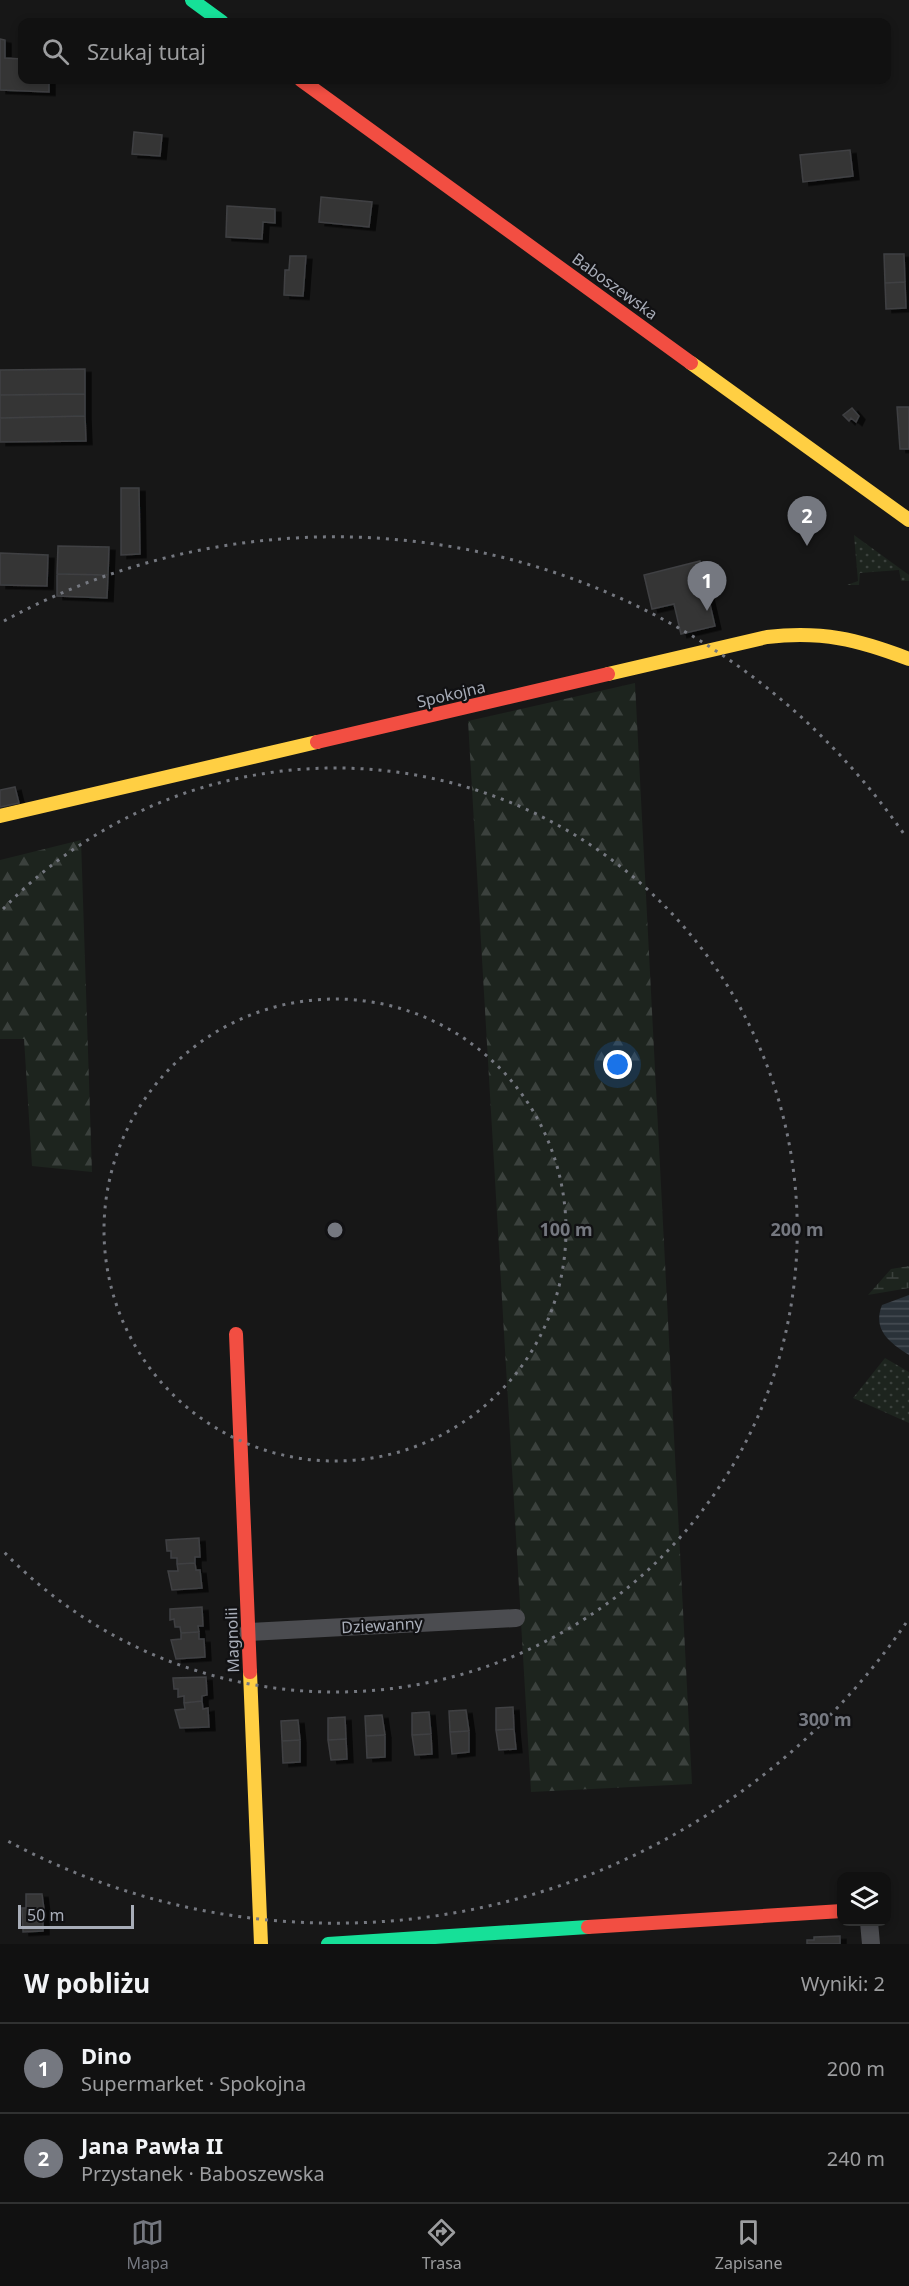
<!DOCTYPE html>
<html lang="pl">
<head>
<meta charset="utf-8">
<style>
	:root { --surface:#111; --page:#1e1f1f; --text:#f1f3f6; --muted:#9c9d9f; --line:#303131; --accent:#757880 }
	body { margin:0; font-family:"Noto Sans",sans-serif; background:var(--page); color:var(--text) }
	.controls { position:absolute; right:18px; bottom:18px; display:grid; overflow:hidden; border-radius:12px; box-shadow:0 3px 9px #0003 }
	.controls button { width:54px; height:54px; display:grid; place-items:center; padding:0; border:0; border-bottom:2px solid var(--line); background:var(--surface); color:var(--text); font:30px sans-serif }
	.scale { position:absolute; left:18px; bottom:15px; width:116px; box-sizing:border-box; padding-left:6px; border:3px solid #a8adb8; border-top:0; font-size:16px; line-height:21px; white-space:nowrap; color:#a8adb8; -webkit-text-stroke:4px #111113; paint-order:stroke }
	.you { position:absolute; left:618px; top:1065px; width:21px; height:21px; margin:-15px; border:4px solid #fff; border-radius:50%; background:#1a73e8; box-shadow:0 0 0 9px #1a73e833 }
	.badge { display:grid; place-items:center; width:39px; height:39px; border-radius:50%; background:var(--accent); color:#fff; font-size:20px; font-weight:700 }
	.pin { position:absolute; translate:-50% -50px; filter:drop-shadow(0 2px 3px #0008) }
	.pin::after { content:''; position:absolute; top:32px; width:21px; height:18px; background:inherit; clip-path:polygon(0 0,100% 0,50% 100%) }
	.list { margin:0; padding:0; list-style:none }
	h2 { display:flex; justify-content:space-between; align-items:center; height:78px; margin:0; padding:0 24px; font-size:26px }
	h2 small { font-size:20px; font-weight:400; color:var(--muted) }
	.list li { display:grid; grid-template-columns:39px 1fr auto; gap:18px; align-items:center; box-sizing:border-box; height:90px; padding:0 24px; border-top:2px solid var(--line) }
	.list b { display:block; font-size:22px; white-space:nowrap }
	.list p { margin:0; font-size:20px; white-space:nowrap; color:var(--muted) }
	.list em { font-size:20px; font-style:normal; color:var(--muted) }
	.icon { flex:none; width:33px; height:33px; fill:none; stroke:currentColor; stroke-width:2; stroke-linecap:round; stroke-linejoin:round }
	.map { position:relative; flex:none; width:909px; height:1944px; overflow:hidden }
	.search { position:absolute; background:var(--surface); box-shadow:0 3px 9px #0003; left:18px; right:18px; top:18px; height:66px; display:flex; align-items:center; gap:15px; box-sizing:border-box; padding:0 21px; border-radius:12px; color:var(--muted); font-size:22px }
	.sheet { height:258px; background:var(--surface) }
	nav { display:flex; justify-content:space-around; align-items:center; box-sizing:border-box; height:84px; border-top:2px solid var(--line); background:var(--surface); font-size:16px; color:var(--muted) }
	nav a { display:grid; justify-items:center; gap:3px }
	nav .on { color:var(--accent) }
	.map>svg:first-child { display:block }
</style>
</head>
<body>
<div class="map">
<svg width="909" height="1944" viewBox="0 0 909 1944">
	<defs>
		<pattern id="grass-dots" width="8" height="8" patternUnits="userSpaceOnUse" patternTransform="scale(1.5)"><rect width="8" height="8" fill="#1d241e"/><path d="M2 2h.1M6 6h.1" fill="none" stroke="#3b413d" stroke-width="1.8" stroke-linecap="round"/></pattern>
		<pattern id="forest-firs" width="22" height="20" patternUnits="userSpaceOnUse" patternTransform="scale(1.5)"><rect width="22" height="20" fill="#1d241e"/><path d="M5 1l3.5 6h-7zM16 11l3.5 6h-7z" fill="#3b413d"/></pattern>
		<pattern id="wetland-marsh" width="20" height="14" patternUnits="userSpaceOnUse" patternTransform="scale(1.5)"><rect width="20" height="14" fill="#1d241e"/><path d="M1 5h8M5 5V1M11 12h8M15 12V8" fill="none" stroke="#3b413d"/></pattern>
		<pattern id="water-rules" width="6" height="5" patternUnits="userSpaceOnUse" patternTransform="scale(1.5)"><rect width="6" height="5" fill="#2a3239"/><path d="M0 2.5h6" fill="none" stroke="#464d54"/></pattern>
		<filter id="shadow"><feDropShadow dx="6" dy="3.5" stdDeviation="0" flood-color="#0009"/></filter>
	</defs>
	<rect width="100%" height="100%" fill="#171717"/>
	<path fill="url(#grass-dots)" d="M854 535 909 575V581H901L899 570 860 573 859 585H847L858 581Z
		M885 1358 909 1372V1423L853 1398Z"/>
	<path fill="url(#forest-firs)" d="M635 683 692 1784 531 1792 468 721Z
		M81 840 92 1172 32 1166 24 1039H0V860Z"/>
	<path fill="url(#wetland-marsh)" d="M909 1266V1288L868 1295 891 1269Z"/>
	<path fill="url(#water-rules)" d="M909 1295V1355C890 1343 872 1330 882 1305Z"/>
	<path fill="#353536" stroke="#3f4043" stroke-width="1.5" filter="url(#shadow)" d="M0 39 5 40V58L22 59V80H49V92L0 90Z
		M134 132 162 135 160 156 132 154Z
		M850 150 853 176 803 182 800 155Z
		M321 197 372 202 369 227 319 222Z
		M227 206 275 209V223L263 222 262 239 226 237Z
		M884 254H904L905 282 885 283Z
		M290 256H306L303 296 284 295 285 270H289Z
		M905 282 906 308 886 309 885 283Z
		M85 369V394L0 395V370Z
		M85 394V416L0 418V395Z
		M897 407H909V449H900Z
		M852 408 859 416 856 422 851 418 849 421 843 415Z
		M85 416 86 441 0 442V418Z
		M121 488H139L140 554 121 555Z
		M58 546 109 547 108 575 57 574Z
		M0 553 48 555 47 586 0 585Z
		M700 561 715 626 681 634 674 604 652 609 644 575Z
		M57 574 108 575 107 598 57 596Z
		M15 787 19 803 0 807V790Z
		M199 1538 200 1557H195V1563L177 1564V1558H171V1551H167L166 1540Z
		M195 1563 196 1570H200L202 1588 172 1590 168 1571H178L177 1564Z
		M202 1607 203 1626H198L199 1632 181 1633 180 1627H175L174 1619 170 1620V1609Z
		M199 1632V1639H204L205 1657 176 1659 171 1640 181 1639V1633Z
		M206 1677 207 1695 202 1696V1701L184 1703V1696L178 1697V1689H174L173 1678Z
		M202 1701 203 1709 208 1708 209 1727 180 1728 175 1710 185 1709 184 1703Z
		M513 1707 514 1729 496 1730V1708Z
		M466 1710 469 1731 450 1732 449 1711Z
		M429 1712 431 1734 412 1735V1713Z
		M382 1715 385 1735 366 1736 365 1716Z
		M345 1717 346 1739 328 1740V1718Z
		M298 1720 300 1740 282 1741 281 1721Z
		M514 1729 516 1749 499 1750 496 1730Z
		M469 1731V1752L452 1754 450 1732Z
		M431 1734 432 1754 415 1755 412 1735Z
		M385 1735V1757L367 1758 366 1736Z
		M346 1739 347 1759 331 1760 328 1740Z
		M300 1740V1762L283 1763 282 1741Z
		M26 1894H42L45 1917H43V1931L23 1932 22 1908H26Z
		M840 1936V1944H807V1940H814V1937Z"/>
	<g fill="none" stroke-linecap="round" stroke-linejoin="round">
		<path stroke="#4b4c50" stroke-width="18" d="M248 1632 516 1618
			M869 1922 871 1944"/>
		<path stroke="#16e098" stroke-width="14" d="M192 0 222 22
			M328 1944 588 1927"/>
		<path stroke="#ffcf43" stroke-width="14" d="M691 363 909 520
			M608 674 767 637C822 631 857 639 909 659
			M0 816 317 742
			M250 1672 261 1944"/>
		<path stroke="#f24e42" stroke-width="14" d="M301 80 691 363
			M317 742 608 674
			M236 1334 250 1672
			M588 1927 842 1911"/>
	</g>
	<g fill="none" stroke="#757880" stroke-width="3" stroke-dasharray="3 6">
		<circle cx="335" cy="1230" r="231"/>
		<path d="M3 909A462 462 0 1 1 3 1551"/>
		<path d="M906 1623A693 693 0 0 1 4 1839M4 621A693 693 0 0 1 906 837"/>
	</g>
	<g text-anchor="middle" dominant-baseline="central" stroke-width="4.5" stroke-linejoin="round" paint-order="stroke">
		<g font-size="16" fill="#a8adb8" stroke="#111113">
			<text transform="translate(615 286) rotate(36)">Baboszewska</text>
			<text transform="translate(451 694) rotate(-13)">Spokojna</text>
			<text transform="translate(382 1625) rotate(-3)">Dziewanny</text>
			<text transform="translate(232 1640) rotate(-92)">Magnolii</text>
		</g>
	</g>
	<circle cx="335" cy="1230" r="9" fill="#757880" stroke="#111113" stroke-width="3"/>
	<g font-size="18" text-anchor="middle" font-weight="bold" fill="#757880" stroke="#111113" stroke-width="4.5" stroke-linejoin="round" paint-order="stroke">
		<text x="566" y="1236">100 m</text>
		<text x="797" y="1236">200 m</text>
		<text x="825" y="1726">300 m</text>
	</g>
</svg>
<div class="controls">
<button><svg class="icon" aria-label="layers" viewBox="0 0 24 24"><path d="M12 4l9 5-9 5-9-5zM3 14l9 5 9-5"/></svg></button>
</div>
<div class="scale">50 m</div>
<div class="you"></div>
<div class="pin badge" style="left:707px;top:611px">1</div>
<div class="pin badge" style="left:807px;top:546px">2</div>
<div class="search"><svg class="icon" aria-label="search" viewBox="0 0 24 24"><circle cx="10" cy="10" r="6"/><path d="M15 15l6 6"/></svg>Szukaj tutaj</div>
</div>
<section class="sheet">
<h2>W pobliżu<small>Wyniki: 2</small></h2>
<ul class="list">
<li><span class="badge">1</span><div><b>Dino</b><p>Supermarket · Spokojna</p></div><em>200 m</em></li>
<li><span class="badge">2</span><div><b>Jana Pawła II</b><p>Przystanek · Baboszewska</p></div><em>240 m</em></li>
</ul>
</section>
<nav>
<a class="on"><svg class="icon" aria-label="map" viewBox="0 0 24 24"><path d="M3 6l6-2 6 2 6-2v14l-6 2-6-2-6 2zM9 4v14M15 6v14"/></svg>Mapa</a>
<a><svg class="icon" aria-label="directions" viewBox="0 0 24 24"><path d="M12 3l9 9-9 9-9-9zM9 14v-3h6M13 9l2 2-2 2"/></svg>Trasa</a>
<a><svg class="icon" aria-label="saved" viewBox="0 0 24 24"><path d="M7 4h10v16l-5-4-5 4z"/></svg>Zapisane</a>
</nav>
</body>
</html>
